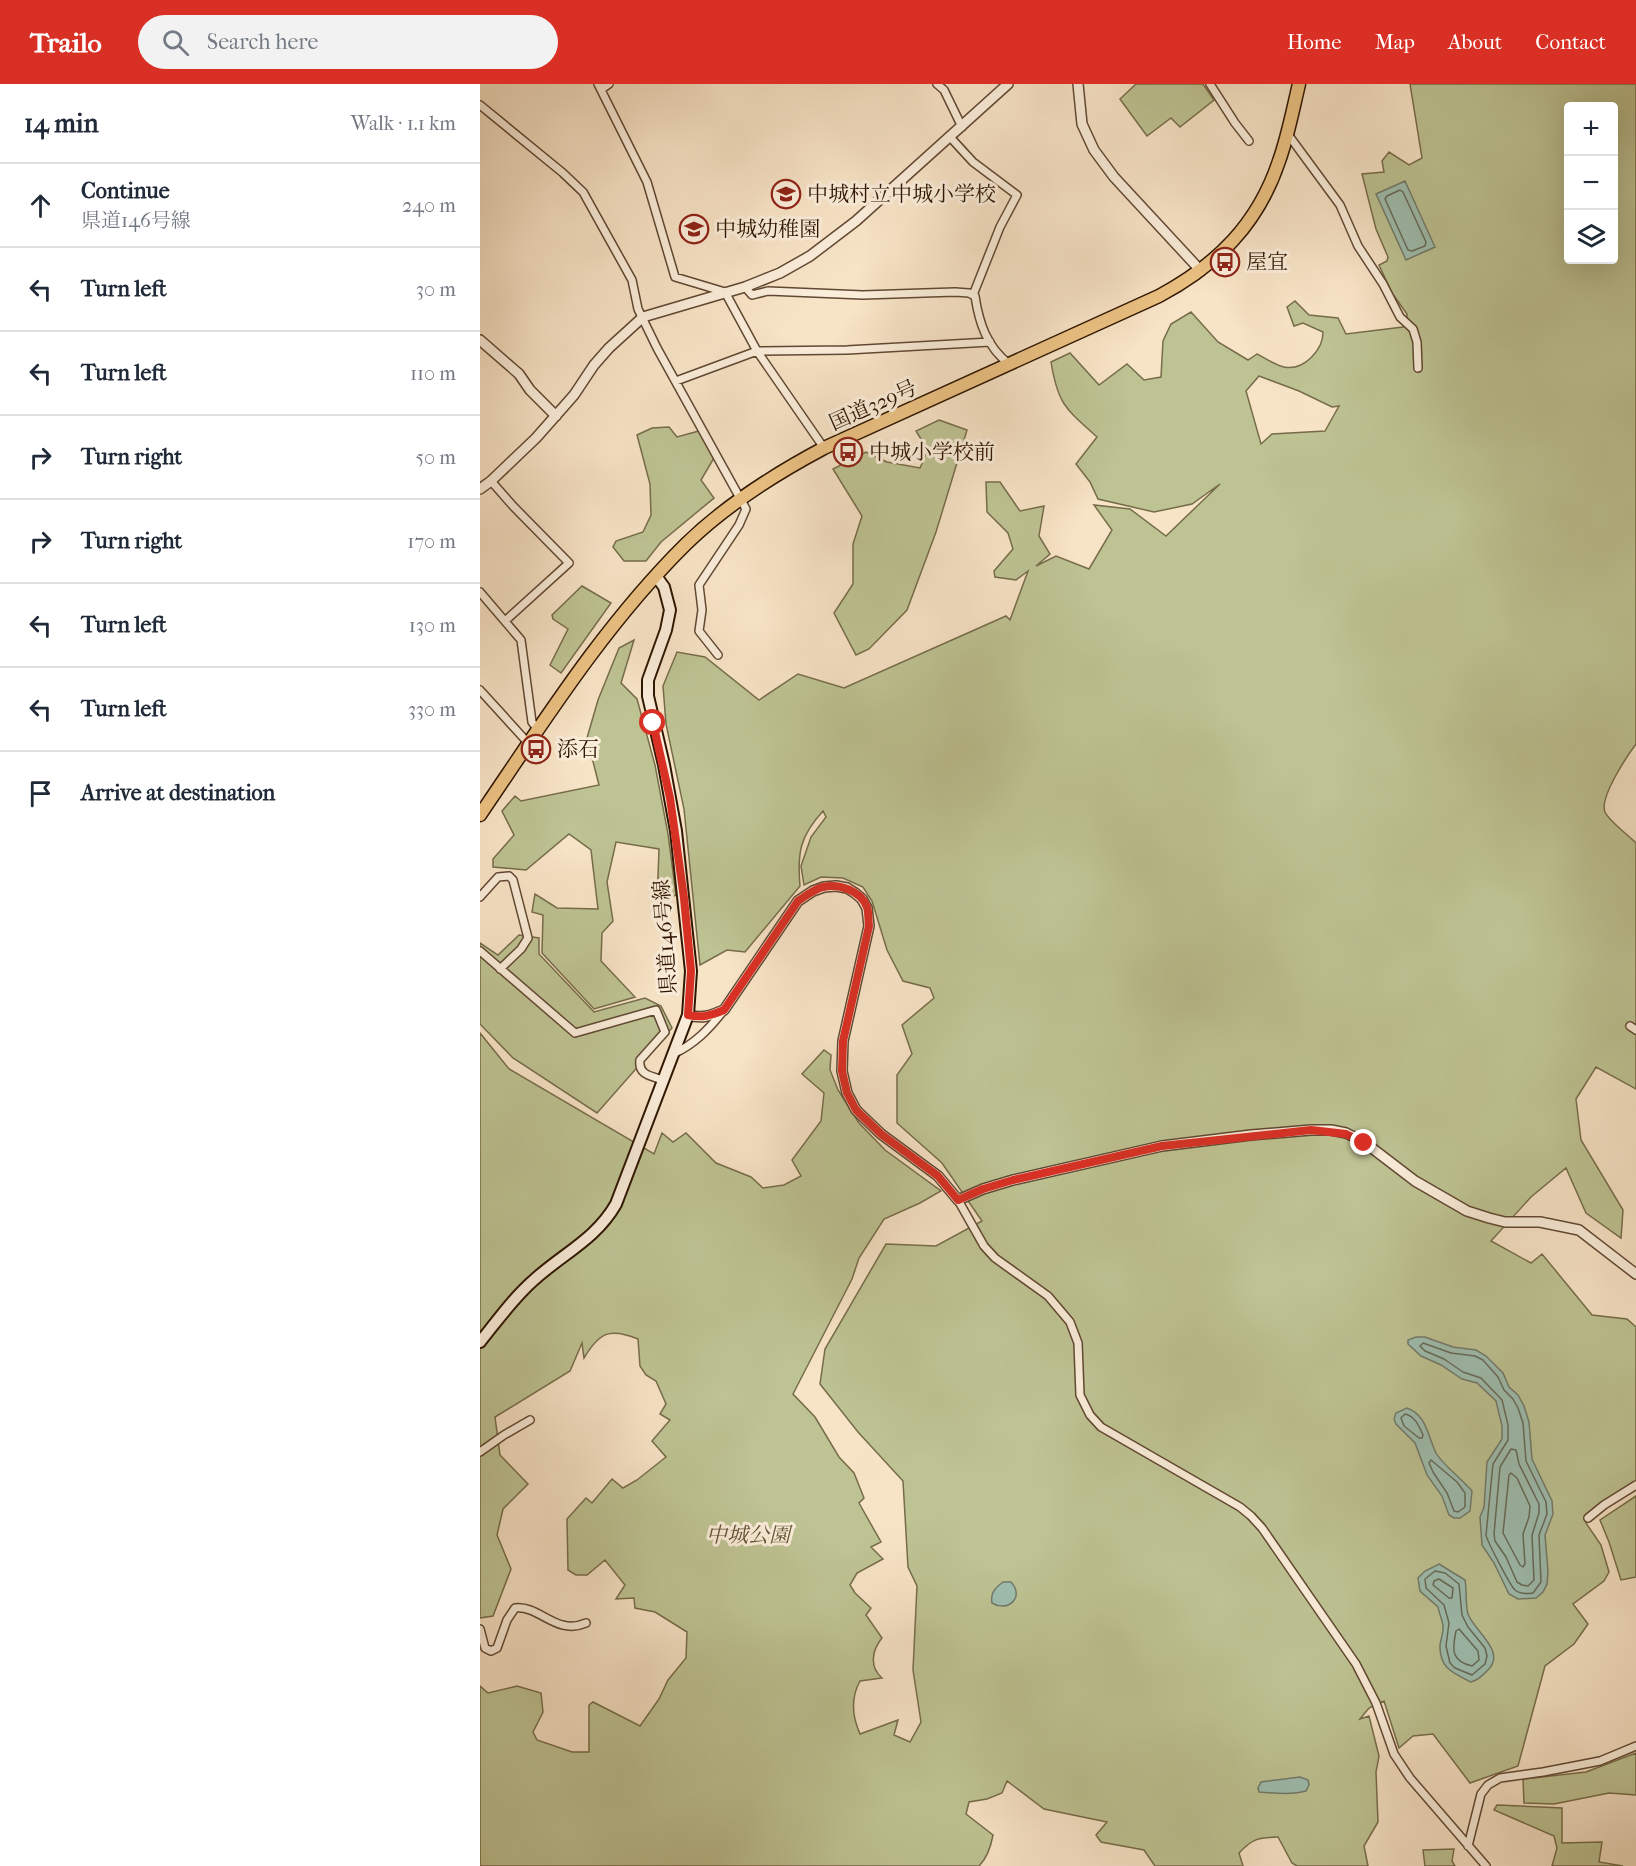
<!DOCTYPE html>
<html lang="en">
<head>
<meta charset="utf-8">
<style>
	:root { --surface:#fff; --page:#f2f2f3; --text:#1f2937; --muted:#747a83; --line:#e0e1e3; --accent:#d93025 }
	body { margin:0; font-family:"IM FELL French Canon","Noto Serif JP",serif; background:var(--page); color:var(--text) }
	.controls { position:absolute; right:18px; top:18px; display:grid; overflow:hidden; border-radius:6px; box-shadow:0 6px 24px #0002 }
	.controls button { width:54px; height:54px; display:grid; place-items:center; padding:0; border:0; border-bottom:2px solid var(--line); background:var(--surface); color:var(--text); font:30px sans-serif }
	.stop { position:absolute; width:18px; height:18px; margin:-14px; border:4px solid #d93025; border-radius:50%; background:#fff }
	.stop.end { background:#d93025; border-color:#fff; box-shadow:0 2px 6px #0008 }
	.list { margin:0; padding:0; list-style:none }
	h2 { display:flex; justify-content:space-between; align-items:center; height:78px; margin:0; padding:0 24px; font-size:26px }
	h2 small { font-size:20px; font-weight:400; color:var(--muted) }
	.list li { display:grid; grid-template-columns:39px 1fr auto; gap:18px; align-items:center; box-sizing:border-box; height:84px; padding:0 24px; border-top:2px solid var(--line) }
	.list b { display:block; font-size:22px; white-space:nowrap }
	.list p { margin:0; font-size:20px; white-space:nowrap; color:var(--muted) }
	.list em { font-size:20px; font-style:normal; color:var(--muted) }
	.icon { flex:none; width:33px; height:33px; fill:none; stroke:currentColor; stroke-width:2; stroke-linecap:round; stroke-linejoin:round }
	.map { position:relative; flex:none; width:1156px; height:1782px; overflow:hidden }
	header { display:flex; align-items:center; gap:36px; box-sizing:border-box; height:84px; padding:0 30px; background:var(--accent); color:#fff }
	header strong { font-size:28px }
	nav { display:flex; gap:33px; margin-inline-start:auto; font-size:21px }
	.search { width:420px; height:54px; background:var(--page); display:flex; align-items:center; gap:15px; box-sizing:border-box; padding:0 21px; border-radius:33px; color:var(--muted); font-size:22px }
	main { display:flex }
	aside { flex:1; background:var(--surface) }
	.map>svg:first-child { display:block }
</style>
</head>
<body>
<header>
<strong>Trailo</strong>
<div class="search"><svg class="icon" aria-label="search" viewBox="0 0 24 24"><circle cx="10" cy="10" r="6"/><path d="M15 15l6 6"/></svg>Search here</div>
<nav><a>Home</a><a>Map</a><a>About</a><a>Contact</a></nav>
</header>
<main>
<aside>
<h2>14 min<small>Walk · 1.1 km</small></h2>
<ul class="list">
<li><svg class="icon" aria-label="ahead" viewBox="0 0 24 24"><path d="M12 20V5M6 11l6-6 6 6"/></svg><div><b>Continue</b><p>県道146号線</p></div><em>240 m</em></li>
<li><svg class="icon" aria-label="left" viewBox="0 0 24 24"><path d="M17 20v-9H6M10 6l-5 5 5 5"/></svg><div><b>Turn left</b></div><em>30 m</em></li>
<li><svg class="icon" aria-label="left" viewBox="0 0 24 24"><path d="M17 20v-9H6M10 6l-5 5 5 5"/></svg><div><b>Turn left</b></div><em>110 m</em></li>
<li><svg class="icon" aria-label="right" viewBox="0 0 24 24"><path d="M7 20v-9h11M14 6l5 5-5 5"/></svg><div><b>Turn right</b></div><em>50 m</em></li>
<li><svg class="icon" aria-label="right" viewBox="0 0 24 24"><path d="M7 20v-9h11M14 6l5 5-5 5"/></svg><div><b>Turn right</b></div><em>170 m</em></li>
<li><svg class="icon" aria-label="left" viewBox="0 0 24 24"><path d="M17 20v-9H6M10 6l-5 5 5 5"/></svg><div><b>Turn left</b></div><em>130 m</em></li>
<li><svg class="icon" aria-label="left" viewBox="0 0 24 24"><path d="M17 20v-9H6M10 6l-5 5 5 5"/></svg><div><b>Turn left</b></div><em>330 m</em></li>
<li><svg class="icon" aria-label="arrive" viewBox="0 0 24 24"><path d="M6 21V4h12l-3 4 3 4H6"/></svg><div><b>Arrive at destination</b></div></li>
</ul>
</aside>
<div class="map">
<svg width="1156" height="1782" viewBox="0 0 1156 1782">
	<rect width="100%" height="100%" fill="#f7e3c6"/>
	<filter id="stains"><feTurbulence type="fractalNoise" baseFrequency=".00333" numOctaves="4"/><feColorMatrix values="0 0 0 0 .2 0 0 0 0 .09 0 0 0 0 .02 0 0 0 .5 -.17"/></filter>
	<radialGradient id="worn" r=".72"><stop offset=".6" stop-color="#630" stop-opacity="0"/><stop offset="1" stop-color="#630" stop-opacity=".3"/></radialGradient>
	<path fill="#bec393" stroke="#766c4a" stroke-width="1.5" fill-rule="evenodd" d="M656 0H723L734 16 700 43 691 34 667 52 640 15Z
		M930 0H1156V660C1147 672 1119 714 1125 728 1129 737 1148 751 1156 759V1005L1116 983 1096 1015 1101 1056 1143 1126 1141 1154 1106 1129 1086 1084 1051 1113 1011 1157 1051 1179 1062 1170 1112 1231 1147 1235 1156 1243V1401L1106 1439 1121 1461 1129 1488 1124 1497 1093 1520 1108 1540 1094 1560 1065 1582 1038 1682 990 1699 953 1650 933 1652 919 1664 904 1617 889 1624 880 1635 889 1632 899 1672 896 1688 898 1738 884 1762 888 1782H817L812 1779 798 1753C778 1754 773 1754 759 1769L763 1782H675L664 1766 621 1758 616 1751 627 1738 564 1725 527 1697 522 1709 507 1715 489 1718 486 1730 513 1751C511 1762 507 1774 499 1782H0V1602L8 1609 37 1602 61 1609 63 1628 53 1648 57 1656 92 1668H109V1621L113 1618 160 1642 179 1615 188 1596 206 1574 207 1548 175 1528 155 1524 154 1514 136 1515 145 1501 125 1476 107 1491H96L88 1486 87 1435 106 1414 112 1419 132 1395 143 1404 157 1396 186 1373 172 1357 190 1336 180 1330 186 1320 176 1297 166 1291 160 1282 158 1255C129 1243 119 1249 104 1274L102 1259 90 1287 15 1333 20 1371 48 1400 23 1425 17 1451 31 1485 13 1532 0 1534V949L29 985 174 1070 182 1049 193 1058 206 1049 236 1079 271 1093 283 1104 304 1101 321 1092 312 1076 341 1037 344 1009 322 990 344 966 351 971 350 986 358 1006 379 1039 405 1066 461 1107 440 1119 404 1135 379 1174 372 1195 313 1310 335 1333 359 1373 374 1389 384 1414 379 1419 401 1458 391 1463 403 1475 377 1489 370 1501 375 1509 391 1524 386 1531 402 1554C392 1566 389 1583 402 1594L380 1597C370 1615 372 1632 380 1650L418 1636 414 1651 430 1658 441 1638 433 1586 437 1502 428 1483 423 1397 378 1348 340 1300 345 1265 406 1160 456 1162 502 1137 462 1079 417 1039V991L432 970 422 941 454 914 450 904 423 897 407 866 392 817 383 803 363 794 341 793 324 801 321 782 331 753 346 733 343 727C320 752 317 769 320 802L265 868 247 866 220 881 204 725 186 640 183 602 197 568 225 573 279 616 318 590 364 604 526 532 530 536 548 487 536 496 515 493 514 487 533 465 528 449 507 428 506 398H520L540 427 564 422 559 452 570 470 556 482 576 472 609 485 632 446 614 421 650 425 686 452 740 400 712 420 674 428 618 415 610 398 596 380 617 353C586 325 578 321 571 278L590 269 619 301 647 280 664 296 681 293 683 257 691 240 711 228 738 258 768 276 777 270C785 274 795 281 804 283 824 287 843 266 843 248L823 239 814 242 807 223 815 217 829 231 858 234 866 250 923 243 927 237V230L912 209 899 181 907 177 908 173 896 145 882 90 904 88 902 77 909 68 929 81 942 74ZM1088 22H1134V176H1088ZM779 292 819 307 852 323 859 322 845 347 792 350 781 360 766 307Z
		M459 336 487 346 456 448 427 526 389 565 376 571 354 529 373 500V460L382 432 353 385 386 368 407 378 440 384 448 366 436 347Z
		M189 343 197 353 219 347 234 374 221 396 234 414 181 458 166 477H144L133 463 136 457 163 448 171 431 170 400 157 351 172 344Z
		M102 502 131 519 81 589 70 581 88 545 73 535 72 531Z
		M154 556 141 599 157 615 175 681 188 750 196 811 177 819 179 765 136 758 127 798 133 837 122 849 121 877 155 913 114 925 62 869 63 831 52 828 55 810 77 824 118 825 111 766 89 750 46 786 13 783V775L34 751 22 727 35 712 41 717 119 701 107 654 118 616 139 564Z
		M39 851 59 854V870L114 928 165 914 181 922 192 944 117 1029 33 974 0 940V859L18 871Z
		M1156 1412V1493L1141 1496 1129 1458 1120 1436Z
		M1156 1669V1711L1129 1709 1074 1720 1044 1719 1043 1695 1106 1688Z
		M1017 1721 1082 1724V1759L1122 1758 1119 1778 1143 1782H1072L1077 1764 1074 1752 1014 1726Z
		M974 1765 972 1777 975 1782H945L943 1766Z"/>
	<path fill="#9ebeb0" stroke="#727a6a" stroke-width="1.5" d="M925 97 955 163 926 176 896 110Z
		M936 1253H945L973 1263 996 1266 1006 1272 1023 1289 1029 1303 1038 1311 1044 1322 1049 1338 1052 1375 1072 1417 1073 1430 1065 1451 1068 1487 1067 1500 1063 1508 1056 1514 1038 1515 1029 1510 1014 1479 1002 1461 1000 1433 1004 1423 1007 1378 1022 1355V1342L1016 1317 997 1299 982 1295 961 1281 941 1272 928 1260V1256Z
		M927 1324C947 1331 948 1353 956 1369 962 1380 983 1396 992 1407L990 1427 980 1434H974L969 1431 962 1412 947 1391 935 1359 916 1340 914 1335 916 1329Z
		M959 1480 985 1496C987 1507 985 1519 988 1530 994 1547 1028 1568 1007 1587 1002 1592 998 1596 991 1598 973 1589 959 1584 960 1561 961 1554 964 1548 963 1541 962 1535 959 1529 958 1523L940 1507 938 1494 945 1487Z
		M523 1498H531C545 1513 528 1529 512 1519 510 1509 515 1504 523 1498Z
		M820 1693 828 1696 829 1701 826 1707C811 1711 794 1709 779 1708L778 1704 781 1698Z"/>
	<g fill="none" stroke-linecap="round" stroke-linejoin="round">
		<path stroke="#666a58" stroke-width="1.5" d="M920 106 923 108 946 158 945 162 932 167 928 166 905 115 907 112Z
			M943 1259 971 1269 995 1272 1003 1276 1018 1293 1024 1306 1033 1315 1038 1324 1043 1339 1046 1377 1066 1418 1067 1430 1059 1451 1061 1498 1053 1509C1047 1510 1040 1510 1035 1506 1031 1503 1007 1457 1006 1451L1013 1380 1028 1356V1341L1022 1316 1001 1294 983 1288 964 1275 945 1267 940 1262Z
			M925 1330C935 1332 939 1342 943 1351L942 1354H939L924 1342 921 1334Z
			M1031 1365 1036 1366 1039 1380 1059 1420V1429L1052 1451 1054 1496 1048 1502 1042 1501 1037 1498 1026 1473 1015 1457 1014 1450 1020 1383Z
			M951 1376 977 1398 985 1409V1423L978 1428 974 1427 967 1409 953 1388 949 1379Z
			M1031 1389 1037 1394 1050 1422 1049 1433 1043 1450 1045 1480 1043 1483 1040 1481 1023 1449 1029 1391Z
			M955 1487 965 1489 979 1500 982 1531 988 1543 1005 1564 1007 1572 1005 1580 992 1591 975 1584 970 1579 966 1562 969 1539 964 1521 946 1504 945 1495Z
			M959 1495 973 1504 972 1514H969L953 1501 954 1497Z
			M979 1545 998 1567 999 1576 992 1582C971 1577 972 1566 976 1547Z"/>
		<g stroke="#614832" stroke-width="10">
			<path id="minor" d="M118 0 167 98 195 193 245 208 277 267 344 364
				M457 0 464 6 482 43
				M730 0 755 39 769 57
				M122 5 129 0
				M0 21 83 89 103 108 152 196 158 225 177 264 266 425 259 441 219 501 222 526 219 547 238 571
				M807 49 860 121 878 162 903 200 920 233 933 245 937 258 938 284
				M470 53 493 78 537 111 520 143 493 211
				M265 203 272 211 288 207 383 211 475 208 489 209 495 212C499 239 507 263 529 280
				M196 297 277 267 367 266 510 258
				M11 397 33 422 89 479 25 537
				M0 508 41 556 52 638 58 646
				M0 606 49 660
				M0 813 18 793 29 792 33 796 48 854 41 865 20 885
				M0 867 95 949 176 926 185 948 160 976C158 991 171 992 183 996
				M1150 942 1156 946
				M193 970C215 960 229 945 244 926
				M478 1116 504 1162 515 1174 568 1212 590 1238 598 1259 600 1311 610 1331 621 1343 760 1423 771 1432 782 1444 876 1580 896 1619 914 1670 930 1694 1006 1782
				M0 1368 24 1351 50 1336
				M1108 1434 1124 1421 1156 1401
				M0 1545 5 1564 11 1567 17 1564 27 1536 35 1524C60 1521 76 1552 106 1539
				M988 1762 1001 1710 1008 1701 1020 1694 1063 1688 1120 1677 1156 1662"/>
		</g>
		<g stroke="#614832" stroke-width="12">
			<path id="tertiary" d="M598 0 602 40 614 66 634 93 721 187
				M0 256 39 290 50 306 76 332
				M0 405 11 397 56 354 94 311 114 281 129 264 163 233 265 203 300 189 330 172 376 137 528 0
				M208 931C222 935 230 932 244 926L318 817 333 807 344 803 356 802 367 804 375 809 382 815 387 824 389 842 363 957 362 987 367 1009 376 1026 401 1050 458 1092 478 1116 503 1105 533 1096 682 1062 771 1051 831 1046H851L866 1049 884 1058 935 1097 987 1127 1009 1134 1025 1138H1060L1099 1146 1156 1190"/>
		</g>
		<g stroke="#2f1500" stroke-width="14">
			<path id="secondary" d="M0 1258C17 1237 34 1213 55 1195 84 1169 116 1155 136 1120L208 931 211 887 196 747 184 681 168 612V596L186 546 190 526 184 503 176 492"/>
		</g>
		<g stroke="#2f1500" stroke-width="15">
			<path id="trunk" d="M0 731C64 637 125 540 206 460 246 421 295 390 344 364L679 212C737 181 778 140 799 77 808 52 813 25 819 0"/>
		</g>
		<use href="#minor" stroke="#faedda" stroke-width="7"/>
		<use href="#tertiary" stroke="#faedda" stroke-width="9"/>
		<use href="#secondary" stroke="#faedda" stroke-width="10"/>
		<use href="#trunk" stroke="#ecc283" stroke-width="12"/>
	</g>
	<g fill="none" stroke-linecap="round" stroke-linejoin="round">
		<path stroke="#d93025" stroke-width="8" d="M173 639 190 714 204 814 211 887 208 931C222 934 230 932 244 926L318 817C326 812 334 805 343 803 359 799 381 807 387 823 389 829 388 836 389 842L363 957 362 987 367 1009 376 1026 401 1050 458 1092 478 1116 503 1105 533 1096 682 1062 831 1046 866 1050 884 1059"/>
	</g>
	<defs>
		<g id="school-ring" transform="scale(1.5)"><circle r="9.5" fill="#faedda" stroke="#8f2418" stroke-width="1.5"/><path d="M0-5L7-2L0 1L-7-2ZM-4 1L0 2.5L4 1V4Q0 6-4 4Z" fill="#8f2418"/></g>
		<g id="bus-ring" transform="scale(1.5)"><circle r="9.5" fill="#faedda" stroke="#8f2418" stroke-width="1.5"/><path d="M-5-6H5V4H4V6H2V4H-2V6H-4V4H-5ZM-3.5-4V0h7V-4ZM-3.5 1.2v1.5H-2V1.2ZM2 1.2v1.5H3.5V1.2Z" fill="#8f2418"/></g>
	</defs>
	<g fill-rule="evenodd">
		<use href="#school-ring" x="306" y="110"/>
		<use href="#school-ring" x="214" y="145"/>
		<use href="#bus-ring" x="745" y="178"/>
		<use href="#bus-ring" x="368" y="368"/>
		<use href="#bus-ring" x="56" y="665"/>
	</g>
	<g text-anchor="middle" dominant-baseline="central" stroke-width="6" stroke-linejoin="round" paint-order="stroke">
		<g font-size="21" fill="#2f1500" stroke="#faedda" text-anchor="start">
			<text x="327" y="110">中城村立中城小学校</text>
			<text x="235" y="145">中城幼稚園</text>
			<text x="766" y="178">屋宜</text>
			<text x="389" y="368">中城小学校前</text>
			<text x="77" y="665">添石</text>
		</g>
		<g font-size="21" fill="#2f1500" stroke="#faedda">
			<text transform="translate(393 321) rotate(-24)">国道329号</text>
			<text transform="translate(185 853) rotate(-94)">県道146号線</text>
		</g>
		<g font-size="21" font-style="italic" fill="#615233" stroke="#faedda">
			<text x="268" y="1451">中城公園</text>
		</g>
	</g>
	<rect width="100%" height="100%" filter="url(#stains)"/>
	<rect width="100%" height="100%" fill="url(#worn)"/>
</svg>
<div class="controls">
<button>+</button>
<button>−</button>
<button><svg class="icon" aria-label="layers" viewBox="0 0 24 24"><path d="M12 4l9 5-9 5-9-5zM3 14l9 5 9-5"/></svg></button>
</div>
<div class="stop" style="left:173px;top:639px"></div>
<div class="stop end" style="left:884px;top:1059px"></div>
</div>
</main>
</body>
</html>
